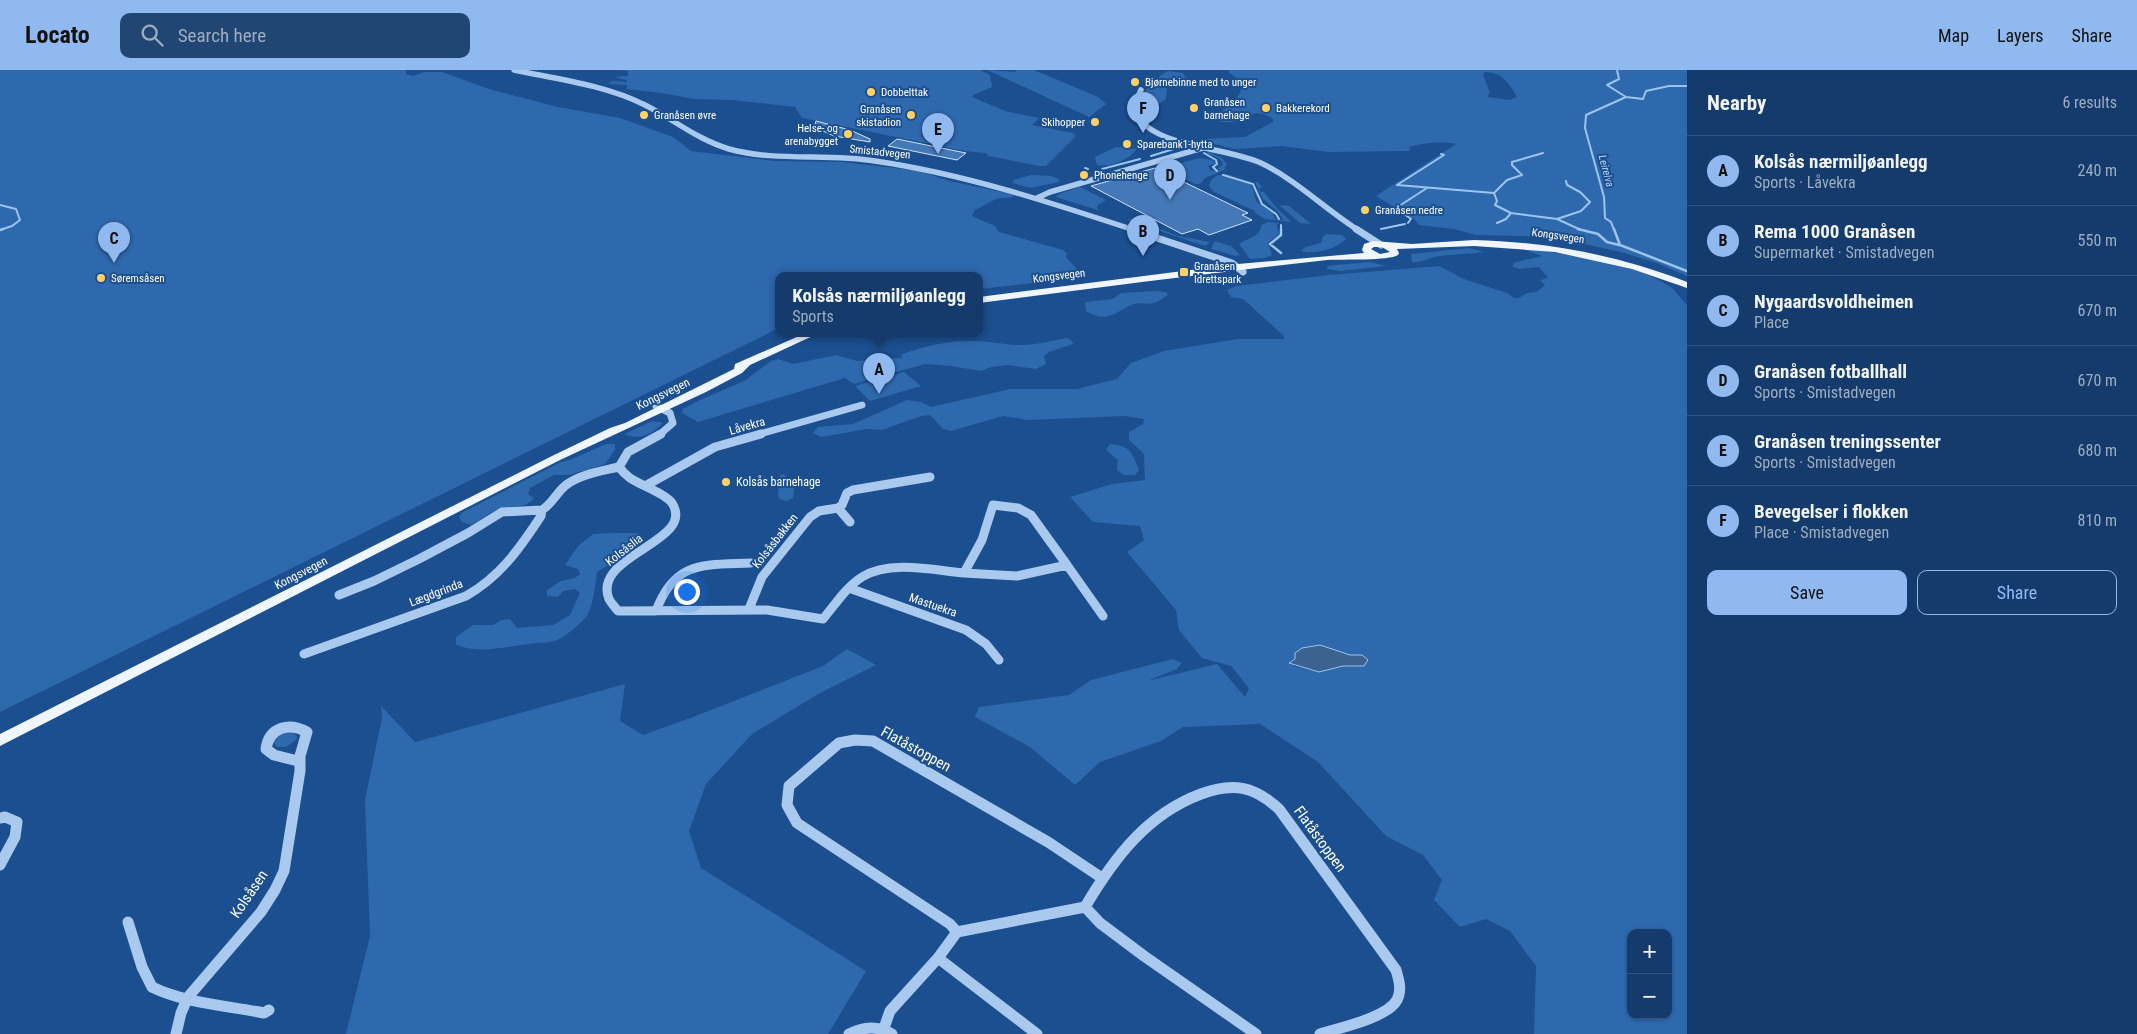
<!DOCTYPE html>
<html lang="en">
<head>
<meta charset="utf-8">
<style>
	:root { --surface:#143b6b; --page:#214673; --text:#f1f3f6; --muted:#9dadc1; --line:#33557e; --accent:#90b9f0 }
	body { margin:0; font-family:"Roboto Condensed",sans-serif; background:var(--page); color:var(--text) }
	.controls { position:absolute; right:15px; bottom:15px; display:grid; overflow:hidden; border-radius:10px; box-shadow:0 1px 4px #0004 }
	.controls button { width:45px; height:45px; display:grid; place-items:center; padding:0; border:0; border-bottom:1px solid var(--line); background:var(--surface); color:var(--text); font:25px sans-serif }
	.you { position:absolute; left:686px; top:521px; width:18px; height:18px; margin:-12px; border:4px solid #fff; border-radius:50%; background:#1a73e8; box-shadow:0 0 0 8px #1a73e833 }
	.badge { display:grid; place-items:center; width:32px; height:32px; border-radius:50%; background:var(--accent); color:#111; font-size:16px; font-weight:700 }
	.pin { position:absolute; translate:-50% -41px; filter:drop-shadow(0 1px 2px #0008) }
	.pin::after { content:''; position:absolute; top:26px; width:18px; height:15px; background:inherit; clip-path:polygon(0 0,100% 0,50% 100%) }
	.popup { position:absolute; left:775px; top:202px; width:208px; height:65px; box-sizing:border-box; display:grid; place-content:center; border-radius:10px; background:var(--surface); filter:drop-shadow(0 1px 4px #0005); font-size:16px; white-space:nowrap; color:var(--muted) }
	.popup b { font-size:19px; color:var(--text) }
	.popup::after { content:''; position:absolute; left:50%; top:100%; margin-left:-10px; border:10px solid transparent; border-top-color:var(--surface) }
	.list { margin:0; padding:0; list-style:none }
	h2 { display:flex; justify-content:space-between; align-items:center; height:65px; margin:0; padding:0 20px; font-size:21px }
	h2 small { font-size:16px; font-weight:400; color:var(--muted) }
	.list li { display:grid; grid-template-columns:32px 1fr auto; gap:15px; align-items:center; box-sizing:border-box; height:70px; padding:0 20px; border-top:1px solid var(--line) }
	.list b { display:block; font-size:19px; white-space:nowrap }
	.list p { margin:0; font-size:16px; white-space:nowrap; color:var(--muted) }
	.list em { font-size:16px; font-style:normal; color:var(--muted) }
	.actions { display:flex; gap:10px; padding:15px 20px }
	.actions a { flex:1; padding:11px 0; border:1px solid var(--accent); border-radius:10px; text-align:center; font-size:18px; color:var(--accent) }
	.actions .main { background:var(--accent); color:#111 }
	.icon { flex:none; width:28px; height:28px; fill:none; stroke:currentColor; stroke-width:2; stroke-linecap:round; stroke-linejoin:round }
	.map { position:relative; flex:none; width:1687px; height:964px; overflow:hidden }
	header { display:flex; align-items:center; gap:30px; box-sizing:border-box; height:70px; padding:0 25px; background:var(--accent); color:#111 }
	header strong { font-size:24px }
	nav { display:flex; gap:28px; margin-inline-start:auto; font-size:18px }
	.search { width:350px; height:45px; background:var(--page); display:flex; align-items:center; gap:12px; box-sizing:border-box; padding:0 18px; border-radius:10px; color:var(--muted); font-size:19px }
	main { display:flex }
	aside { flex:1; background:var(--surface) }
	.map>svg:first-child { display:block }
</style>
</head>
<body>
<header>
<strong>Locato</strong>
<div class="search"><svg class="icon" aria-label="search" viewBox="0 0 24 24"><circle cx="10" cy="10" r="6"/><path d="M15 15l6 6"/></svg>Search here</div>
<nav><a>Map</a><a>Layers</a><a>Share</a></nav>
</header>
<main>
<div class="map">
<svg width="1687" height="964" viewBox="0 0 1687 964">
	<rect width="100%" height="100%" fill="#1b4f8f"/>
	<path fill="#2e69ad" fill-rule="evenodd" d="M0 0H406V4L413 6 424 2H442L489 19 558 37 620 48 673 67 691 81 775 91 843 92 886 97 920 101 949 111 1012 124 1013 127 996 129 975 140 972 146 995 156 999 162 1063 180 1067 184 1066 187 1079 202 1084 204 1087 207 979 219V205H779V258L0 642Z
		M614 0H980L990 5 992 17 973 25 972 27 1005 41 1039 48 1032 55 1073 63 1076 66 1046 96H1040L988 86 986 83 965 81 802 48 795 37 732 30 693 29 662 23 627 19V15L607 14 612 11 627 12V10L614 7 628 6V1Z
		M987 0 1017 2 1015 0H1034L1098 27 1106 34 1089 47Z
		M1230 0H1687V206L1657 193 1621 182 1571 171 1523 166 1476 165 1454 159 1419 155 1414 149 1376 126 1456 74C1441 71 1423 73 1409 77L1410 80 1408 81 1328 82 1282 76 1235 79 1203 71 1202 69 1245 67 1273 52V49C1247 31 1242 62 1213 49 1227 35 1239 35 1243 12L1228 2ZM1485 2C1502 2 1509 13 1517 27L1510 30 1487 27 1490 23 1483 4Z
		M1168 1 1183 3 1186 9 1167 16 1166 29 1144 45C1143 39 1141 33 1142 28 1144 20 1160 4 1168 1Z
		M1116 77 1137 79C1130 89 1110 98 1097 95L1095 87Z
		M1209 82 1222 88 1227 94 1224 100 1205 108 1200 114H1195L1164 98 1199 88 1212 90 1216 93 1208 96 1211 101 1220 100 1218 98 1223 95C1222 87 1212 86 1206 83Z
		M1225 104 1253 110 1226 105 1221 106 1250 114 1253 119 1256 131 1272 142 1275 149 1284 150 1276 140 1263 129 1255 112H1258L1262 118H1259L1261 122H1264L1275 136 1291 152 1265 149 1254 142 1255 141 1214 122 1209 116C1211 107 1217 105 1225 104Z
		M1031 105 1051 106 1059 109V112L1030 118 1013 113V110Z
		M1080 117 1106 130 1097 136 1098 140 1117 146 1056 127 1059 124Z
		M1279 135 1289 136 1311 154 1300 153Z
		M1133 148 1178 166 1210 172 1205 176 1127 150Z
		M1268 152 1278 153 1277 155 1279 164 1268 173 1272 185 1265 188 1250 189 1239 174C1247 168 1261 167 1261 155Z
		M1327 164 1342 165 1346 169C1336 179 1315 185 1301 181L1306 177 1321 173 1323 166Z
		M1215 171 1231 176 1240 185 1235 186 1211 179Z
		M1469 178 1484 182C1470 184 1455 184 1440 186 1430 187 1422 193 1412 192L1411 185 1412 184Z
		M1528 179C1573 185 1633 191 1672 218 1677 223 1682 230 1687 235V964H1534L1536 896 1510 861 1486 849 1460 857 1434 830 1442 810 1423 785 1386 766 1318 692 1260 654 1183 657 1161 671 1100 692 1075 715 1030 677 975 647 979 637 1069 625 1091 610 1173 589 1182 593 1177 599 1147 611 1217 594 1245 627 1249 618 1231 596 1202 588 1179 560 1176 540 1127 482 1144 470 1140 456 1093 452 1070 427 1112 414 1145 410 1144 384 1129 370V362L1143 354 1144 349 1124 346 1028 350 1003 346 951 361 943 359 930 345 921 346 882 360 867 359 821 367 813 363 818 357 853 354 907 330 921 332 931 337 1010 319H1077L1117 309 1131 293 1164 281 1238 269H1284V266L1243 229 1231 227 1227 220 1237 216 1329 205 1439 196 1464 209 1507 223 1514 228H1519L1527 223 1536 222 1545 215 1540 210 1548 208 1539 197 1519 199 1513 197V193L1542 186 1525 180ZM1320 575 1350 585H1362L1357 597 1343 596 1319 602 1294 596 1290 591ZM1631 863H1668V945H1631Z
		M1370 192 1386 196 1340 201 1328 199 1327 196Z
		M1154 221 1166 222 1168 225C1164 227 1159 232 1154 233 1148 235 1140 232 1134 234 1114 242 1108 254 1086 241L1085 232 1113 229 1121 223Z
		M1067 268 1072 271 1073 274 1049 282 1044 286 1046 294 1036 299 1008 295 991 297 981 301 951 296 925 294 854 314 845 308 698 352 682 343 683 339 700 330 744 311 771 291 778 289 793 294 836 285 857 291 901 288 902 284C924 276 950 270 974 271 990 271 1005 275 1021 275 1036 275 1051 271 1067 268Z
		M904 302 921 316 870 331 855 316Z
		M652 351 663 353C653 364 639 371 625 364Z
		M606 374H615V380L605 394 569 405H554L530 418 528 424 534 428C524 441 511 434 498 439 489 443 480 450 471 455L462 452 459 447 463 442 561 392 570 390Z
		M1110 374C1131 376 1132 382 1139 400L1135 405H1124L1117 400 1118 390 1106 380Z
		M784 404 794 419 793 428 786 431 779 429 778 426 780 405Z
		M612 463H638L641 472 625 480 618 489 597 502C595 516 594 531 588 544 585 550 565 567 559 569 549 574 539 572 529 574 504 577 480 584 456 575V567L473 555H493L501 550 510 549 517 558 553 555 570 545 580 523 575 519 563 521 558 527 547 526V520L561 511 575 508 580 504 578 499 565 495 578 476 593 464Z
		M847 579 876 595 820 623 752 664 706 714 689 761 701 798 866 901 828 964H346L370 866 365 730 382 648 381 636 415 672 625 614 620 651 643 665 693 647 823 596Z
		M285 662H293L297 667 296 670 286 677H277L274 673 277 666Z"/>
	<path fill="#3c6290" stroke="#9cc4f0" d="M1320 575 1350 585H1362L1368 590 1364 596H1343L1319 602 1289 593 1295 589V583L1302 578Z"/>
	<g fill="none" stroke-linecap="round" stroke-linejoin="round">
		<path stroke="#9cc4f0" stroke-width="2" d="M1626 27 1643 29 1646 21 1669 16H1687
			M1132 33V41
			M1204 83 1216 90 1217 94 1213 97 1217 101
			M1543 83 1512 92V95L1522 105 1507 110 1494 123 1497 131 1495 135 1511 143 1557 149 1581 160
			M1441 84 1444 85 1397 115 1494 123
			M1151 86 1177 78
			M1085 98 1088 99
			M1102 99 1140 89
			M1223 105 1253 114 1262 134 1276 144 1279 149
			M0 135 16 139 20 150 12 156 0 160
			M1557 149 1581 141 1590 132 1580 122 1567 115 1566 111
			M1408 153 1411 149 1396 138 1427 118
			M1497 153 1506 149 1511 143
			M1281 155V160
			M1381 159 1405 154
			M1614 160 1611 152 1605 148 1604 127 1585 58 1586 45 1626 27 1607 15 1619 9 1617 0"/>
		<path stroke="#9cc4f0" stroke-width="2.5" d="M1281 159V165L1270 174 1281 183
			M1578 159 1598 164 1607 172 1619 175
			M1614 159 1620 175 1687 201
			M0 160 3 159"/>
	</g>
	<path fill="#4478b7" stroke="#cfe3fa" d="M816 51 850 60 870 69V72L834 66 814 57Z
		M897 69 966 83 957 90 888 76Z
		M1155 98 1248 143 1242 145 1252 150 1209 165 1198 159 1182 164 1091 116Z"/>
	<g fill="none" stroke-linecap="round" stroke-linejoin="round">
		<path stroke="#a9c9ee" stroke-width="5.5" d="M514 0C557 9 605 15 645 35 673 49 698 70 729 79 776 92 827 83 875 91 964 104 1049 132 1134 160
			M1141 20C1135 30 1135 47 1145 55 1172 78 1227 78 1261 93 1296 110 1325 139 1358 160
			M1037 128 1050 122 1206 77"/>
		<path stroke="#a9c9ee" stroke-width="7" d="M1130 159 1232 193 1243 202
			M1356 159 1381 175
			M656 336 670 343 673 353 659 365
			M756 365 862 335"/>
		<path stroke="#a9c9ee" stroke-width="9" d="M661 364 628 382 619 397C622 401 626 405 630 408 640 415 666 424 672 433 697 472 591 485 609 529 611 533 615 537 618 541L767 540 823 549C835 535 846 517 862 507 890 490 933 500 964 503
			M645 416 715 377 761 364
			M993 435 1018 438 1031 445 1067 495 1017 506 964 503 982 470Z
			M838 438 850 452
			M1067 495 1103 546
			M849 518 966 560 986 574 999 590
			M339 525 374 511 419 489 468 463 502 442 542 440
			M749 539 762 507 810 447 819 441 838 438 842 435 847 423 853 420 930 407
			M656 541C675 490 704 495 751 493
			M304 584 466 526C500 507 520 478 541 446L542 440C552 434 557 422 566 415 581 404 602 401 619 397"/>
		<path stroke="#a9c9ee" stroke-width="11" d="M0 748 5 747 17 752 15 767 0 795
			M1085 837 1100 853 1144 886 1256 964
			M128 852 142 897 152 917C184 933 229 936 264 943L269 940
			M957 862 950 854 797 753 787 735 789 716 839 673 855 670 873 671 1048 772 1102 808
			M884 958 890 941 938 888
			M176 964 181 943 188 927 261 842 275 820 284 801 300 701V686L307 662C289 652 269 657 266 679L274 685 298 691
			M849 964C864 957 877 955 892 964
			M1037 964 938 888 957 862 1085 837C1114 788 1147 744 1201 724 1233 712 1254 716 1279 739L1396 900C1399 910 1402 920 1397 930 1387 948 1339 958 1320 964"/>
		<path fill="#f0f6ff" fill-rule="evenodd" d="M1474 170C1548 172 1618 185 1687 212V218L1632 199 1555 182 1474 176 1397 179 1399 183 1398 185C1389 191 1342 189 1327 190 1211 203 1095 218 979 233V227L1238 194 1364 183 1362 180 1364 174 1373 171 1412 174ZM1374 177H1382L1390 182 1380 184 1371 179Z
			M806 263H819L750 295 742 303 706 322 560 390 0 676V664L552 386 610 358 625 353 734 299 735 294Z"/>
	</g>
	<g fill="#ffd166" stroke="#1b4f8f" stroke-width="2">
		<circle cx="1135" cy="12" r="5"/>
		<circle cx="871" cy="22" r="5"/>
		<circle cx="1194" cy="38" r="5"/>
		<circle cx="1266" cy="38" r="5"/>
		<circle cx="644" cy="45" r="5"/>
		<circle cx="911" cy="45" r="5"/>
		<circle cx="1095" cy="52" r="5"/>
		<circle cx="848" cy="64" r="5"/>
		<circle cx="1127" cy="74" r="5"/>
		<circle cx="1084" cy="105" r="5"/>
		<circle cx="1365" cy="140" r="5"/>
		<rect x="1179" y="197" width="10" height="10" rx="2.5"/>
		<circle cx="101" cy="208" r="5"/>
		<circle cx="726" cy="412" r="5"/>
	</g>
	<g text-anchor="middle" dominant-baseline="central" stroke-width="4" stroke-linejoin="round" paint-order="stroke">
		<g font-size="11" fill="#fff" stroke="#1b4f8f" text-anchor="start">
			<text x="1145" y="12">Bjørnebinne med to unger</text>
			<text x="881" y="22">Dobbelttak</text>
			<text x="1204" y="32">Granåsen<tspan x="1204" dy="13">barnehage</tspan></text>
			<text x="1276" y="38">Bakkerekord</text>
			<text x="901" y="39" text-anchor="end">Granåsen<tspan x="901" dy="13">skistadion</tspan></text>
			<text x="654" y="45">Granåsen øvre</text>
			<text x="1085" y="52" text-anchor="end">Skihopper</text>
			<text x="838" y="58" text-anchor="end">Helse- og<tspan x="838" dy="13">arenabygget</tspan></text>
			<text x="1137" y="74">Sparebank1-hytta</text>
			<text x="1094" y="105">Phonehenge</text>
			<text x="1375" y="140">Granåsen nedre</text>
			<text x="1194" y="196">Granåsen<tspan x="1194" dy="13">Idrettspark</tspan></text>
			<text x="111" y="208">Søremsåsen</text>
		</g>
		<g font-size="11" fill="#fff" stroke="#1b4f8f">
			<text transform="translate(880 82) rotate(6)">Smistadvegen</text>
			<text transform="translate(1558 166) rotate(8)">Kongsvegen</text>
			<text transform="translate(1059 206) rotate(-7)">Kongsvegen</text>
		</g>
		<g font-size="11" font-style="italic" fill="#b5d3f5" stroke="#1b4f8f">
			<text transform="translate(1606 101) rotate(75)">Leirelva</text>
		</g>
		<g font-size="12" fill="#fff" stroke="#1b4f8f">
			<text transform="translate(663 324) rotate(-26)">Kongsvegen</text>
			<text transform="translate(747 356) rotate(-16)">Låvekra</text>
			<text transform="translate(775 471) rotate(-52)">Kolsåsbakken</text>
			<text transform="translate(624 480) rotate(-38)">Kolsåslia</text>
			<text transform="translate(301 503) rotate(-27)">Kongsvegen</text>
			<text transform="translate(436 523) rotate(-21)">Lægdgrinda</text>
			<text transform="translate(933 535) rotate(19)">Mastuekra</text>
		</g>
		<g font-size="12" fill="#fff" stroke="#1b4f8f" text-anchor="start">
			<text x="736" y="412">Kolsås barnehage</text>
		</g>
		<g font-size="15" fill="#fff" stroke="#1b4f8f">
			<text transform="translate(916 679) rotate(29)">Flatåstoppen</text>
			<text transform="translate(1320 769) rotate(54)">Flatåstoppen</text>
			<text transform="translate(249 824) rotate(-56)">Kolsåsen</text>
		</g>
	</g>
</svg>
<div class="controls">
<button>+</button>
<button>−</button>
</div>
<div class="you"></div>
<div class="pin badge" style="left:879px;top:324px">A</div>
<div class="popup"><b>Kolsås nærmiljøanlegg</b>Sports</div>
<div class="pin badge" style="left:1143px;top:186px">B</div>
<div class="pin badge" style="left:114px;top:193px">C</div>
<div class="pin badge" style="left:1170px;top:130px">D</div>
<div class="pin badge" style="left:938px;top:84px">E</div>
<div class="pin badge" style="left:1143px;top:63px">F</div>
</div>
<aside>
<h2>Nearby<small>6 results</small></h2>
<ul class="list">
<li><span class="badge">A</span><div><b>Kolsås nærmiljøanlegg</b><p>Sports · Låvekra</p></div><em>240 m</em></li>
<li><span class="badge">B</span><div><b>Rema 1000 Granåsen</b><p>Supermarket · Smistadvegen</p></div><em>550 m</em></li>
<li><span class="badge">C</span><div><b>Nygaardsvoldheimen</b><p>Place</p></div><em>670 m</em></li>
<li><span class="badge">D</span><div><b>Granåsen fotballhall</b><p>Sports · Smistadvegen</p></div><em>670 m</em></li>
<li><span class="badge">E</span><div><b>Granåsen treningssenter</b><p>Sports · Smistadvegen</p></div><em>680 m</em></li>
<li><span class="badge">F</span><div><b>Bevegelser i flokken</b><p>Place · Smistadvegen</p></div><em>810 m</em></li>
</ul>
<div class="actions"><a class="main">Save</a><a>Share</a></div>
</aside>
</main>
</body>
</html>
